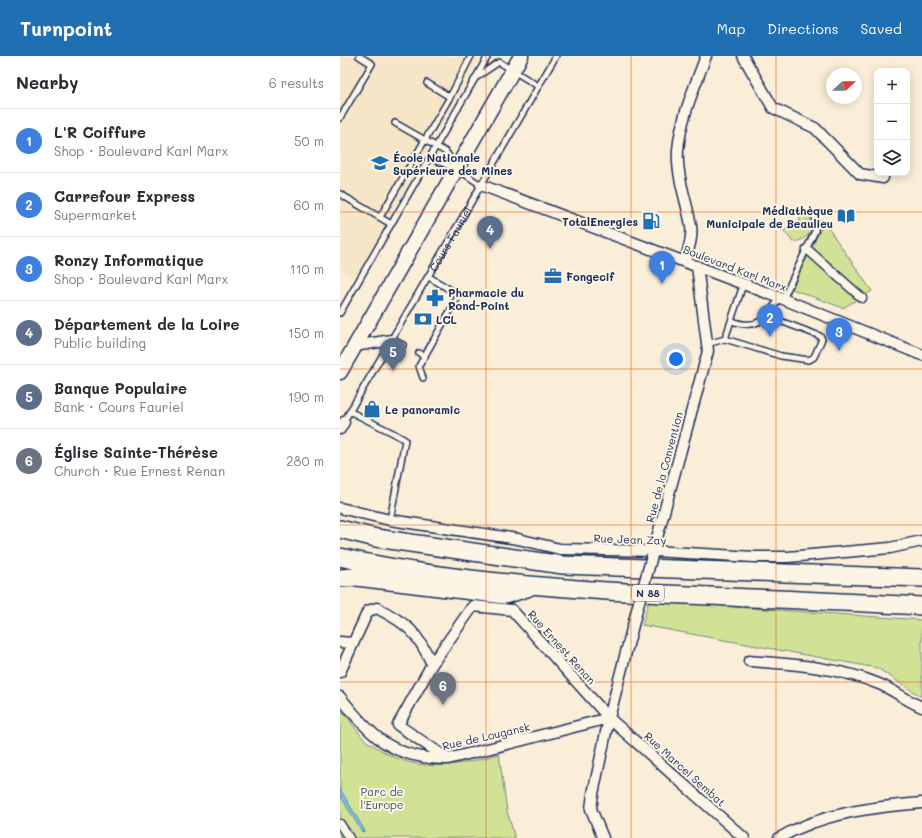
<!DOCTYPE html>
<html lang="en">
<head>
<meta charset="utf-8">
<style>
	:root { --surface:#fff; --page:#f7f7f7; --text:#2b2b33; --muted:#7c7c81; --line:#e1e1e2; --accent:#1f6fb2 }
	body { margin:0; font-family:Mali,sans-serif; background:var(--page); color:var(--text) }
	.controls { position:absolute; right:12px; top:12px; display:grid; overflow:hidden; border-radius:8px; box-shadow:0 2px 10px #0003 }
	.controls button { width:36px; height:36px; display:grid; place-items:center; padding:0; border:0; border-bottom:1px solid var(--line); background:var(--surface); color:var(--text); font:20px sans-serif }
	.compass { position:absolute; left:486px; top:12px; width:36px; height:36px; border-radius:50%; background:var(--surface); box-shadow:0 2px 10px #0003; rotate:68deg }
	.you { position:absolute; left:336px; top:303px; width:14px; height:14px; margin:-10px; border:3px solid #fff; border-radius:50%; background:#1a73e8; box-shadow:0 0 0 6px #1a73e833 }
	.badge { display:grid; place-items:center; width:26px; height:26px; border-radius:50%; background:var(--accent); color:#fff; font-size:13px; font-weight:700 }
	.pin { position:absolute; translate:-50% -33px; filter:drop-shadow(0 1px 2px #0008) }
	.pin::after { content:''; position:absolute; top:21px; width:14px; height:12px; background:inherit; clip-path:polygon(0 0,100% 0,50% 100%) }
	.list { margin:0; padding:0; list-style:none }
	h2 { display:flex; justify-content:space-between; align-items:center; height:52px; margin:0; padding:0 16px; font-size:17px }
	h2 small { font-size:13px; font-weight:400; color:var(--muted) }
	.list li { display:grid; grid-template-columns:26px 1fr auto; gap:12px; align-items:center; box-sizing:border-box; height:64px; padding:0 16px; border-top:1px solid var(--line) }
	.list b { display:block; font-size:15px; white-space:nowrap }
	.list p { margin:0; font-size:13px; white-space:nowrap; color:var(--muted) }
	.list em { font-size:13px; font-style:normal; color:var(--muted) }
	.icon { flex:none; width:22px; height:22px; fill:none; stroke:currentColor; stroke-width:2; stroke-linecap:round; stroke-linejoin:round }
	.map { position:relative; flex:none; width:582px; height:782px; overflow:hidden }
	header { display:flex; align-items:center; gap:24px; box-sizing:border-box; height:56px; padding:0 20px; background:var(--accent); color:#fff }
	header strong { font-size:19px }
	nav { display:flex; gap:22px; margin-inline-start:auto; font-size:14px }
	main { display:flex }
	aside { flex:1; background:var(--surface) }
	.map>svg:first-child { display:block }
</style>
</head>
<body>
<header>
<strong>Turnpoint</strong>
<nav><a>Map</a><a>Directions</a><a>Saved</a></nav>
</header>
<main>
<aside>
<h2>Nearby<small>6 results</small></h2>
<ul class="list">
<li><span class="badge" style="background:#3f7fe0">1</span><div><b>L'R Coiffure</b><p>Shop · Boulevard Karl Marx</p></div><em>50 m</em></li>
<li><span class="badge" style="background:#3f7fe0">2</span><div><b>Carrefour Express</b><p>Supermarket</p></div><em>60 m</em></li>
<li><span class="badge" style="background:#3f7fe0">3</span><div><b>Ronzy Informatique</b><p>Shop · Boulevard Karl Marx</p></div><em>110 m</em></li>
<li><span class="badge" style="background:#5c6f8a">4</span><div><b>Département de la Loire</b><p>Public building</p></div><em>150 m</em></li>
<li><span class="badge" style="background:#5c6f8a">5</span><div><b>Banque Populaire</b><p>Bank · Cours Fauriel</p></div><em>190 m</em></li>
<li><span class="badge" style="background:#6b7280">6</span><div><b>Église Sainte-Thérèse</b><p>Church · Rue Ernest Renan</p></div><em>280 m</em></li>
</ul>
</aside>
<div class="map">
<svg width="582" height="782" viewBox="0 0 582 782">
	<rect width="100%" height="100%" fill="#faeed8"/>
	<filter id="ink" filterUnits="userSpaceOnUse"><feTurbulence type="fractalNoise" baseFrequency=".025" numOctaves="2"/><feDisplacementMap in="SourceGraphic" scale="8" xChannelSelector="R" yChannelSelector="G"/><feConvolveMatrix kernelMatrix="1 2 1 2 8 2 1 2 1" color-interpolation-filters="sRGB"/></filter>
	<g filter="url(#ink)">
		<path fill="#f7e5c8" d="M0 0H140L15 222 0 213Z"/>
		<path fill="#d1e296" stroke="#76887a" d="M464 159 473 169C470 179 464 185 453 186L444 175 448 171 453 174 458 172 461 168 459 162Z
			M484 166 532 235 503 252 452 233Z
			M310 541 395 551 582 564V641L537 612 302 569Z
			M0 655 4 657C11 665 16 674 23 682 28 687 35 690 41 694 80 718 118 710 159 698L167 755 175 782H0Z"/>
		<path fill="#80c3e1" stroke="#5888ad" d="M0 733 25 775 22 776 0 739Z"/>
		<g fill="none" stroke-linecap="round" stroke-linejoin="round">
			<g stroke="#1b2f5e" stroke-width="8">
				<g id="service">
					<path d="M137 21 159 6 198 30"/>
					<path d="M110 41 131 0"/>
					<path d="M0 62 32 8 19 0"/>
					<path d="M55 67 106 96 115 110"/>
					<path d="M90 102 117 113 141 129"/>
					<path d="M0 138 51 168"/>
					<path d="M40 161 110 41 87 27"/>
					<path d="M443 243 475 175 476 168 473 159"/>
					<path d="M0 257 148 0"/>
					<path d="M392 265C419 275 425 262 440 242"/>
					<path d="M385 283 441 300 469 304 474 301 482 283 480 280 427 260"/>
					<path d="M52 284 63 289"/>
					<path d="M367 288 385 283 403 229"/>
					<path d="M79 297 85 301"/>
					<path d="M83 322 79 310 119 239 89 221"/>
					<path d="M11 356 53 377 65 384 50 464"/>
					<path id="s1" d="M3 367 216 0"/>
				</g>
			</g>
			<g stroke="#1b2f5e" stroke-width="11">
				<path id="pedestrian" d="M467 193 522 242
					M0 768 9 782"/>
			</g>
			<g stroke="#1b2f5e" stroke-width="13">
				<path id="minor" d="M403 0 433 52 475 72 520 118 543 122
					M141 129 443 243 582 299
					M345 206C348 194 353 182 351 170 347 145 336 120 338 94 341 61 355 30 366 0
					M14 290 52 284
					M0 373 4 366
					M0 452 50 464 178 483 220 493 314 495 414 501H448L550 492 582 485
					M312 500 368 295 357 210
					M0 586 12 587
					M409 605C452 608 498 611 539 628 554 634 567 645 582 651
					M0 616 28 555 37 552C68 568 77 576 92 608
					M0 641C33 682 53 703 108 703L269 662
					M108 703 58 669 92 608 133 550 172 554 269 662 404 782
					M263 782 251 753 253 738 269 662 299 546
					M439 782C482 757 533 751 582 747"/>
			</g>
			<g stroke="#1b2f5e" stroke-width="17">
				<path id="secondary" d="M0 316 181 0"/>
			</g>
			<g stroke="#1b2f5e" stroke-width="20">
				<path id="trunk" d="M0 473 36 482 223 509 582 522
					M0 501C87 521 178 529 267 535 372 541 477 544 582 550
					M0 522 17 521 165 539 187 532"/>
			</g>
			<use href="#service" stroke="#fcf5e5" stroke-width="5"/>
			<use href="#pedestrian" stroke="#fcf5e5" stroke-width="8"/>
			<use href="#minor" stroke="#fcf5e5" stroke-width="10"/>
			<use href="#secondary" stroke="#fcf5e5" stroke-width="14"/>
			<use href="#trunk" stroke="#fcf5e5" stroke-width="17"/>
			<g stroke="#1b2f5e" stroke-width="13" stroke-linecap="butt">
				<path id="minor-bridge" d="M299 546 312 500"/>
			</g>
			<use href="#minor-bridge" stroke="#fcf5e5" stroke-width="10"/>
		</g>
	</g>
	<path fill="none" stroke="#e8590c" stroke-width="1" stroke-opacity="0.55" d="M146 0V782M291 0V782M436 0V782M0 156H582M0 313H582M0 469H582M0 626H582"/>
	<defs>
		<g id="university-bare" transform="scale(1.38)"><path d="M0-5L7-2L0 1L-7-2ZM-4 1L0 2.5L4 1V4Q0 6-4 4Z" fill="#1f6fb2" stroke="#fcf5e5" stroke-width="2.5" paint-order="stroke"/></g>
		<g id="library-bare" transform="scale(1.38)"><path d="M-6-4Q-3-5.5-.7-3.5V5Q-3 3-6 4ZM6-4Q3-5.5 .7-3.5V5Q3 3 6 4Z" fill="#1f6fb2" stroke="#fcf5e5" stroke-width="2.5" paint-order="stroke"/></g>
		<g id="fuel-bare" transform="scale(1.38)"><path d="M-5.5-6h7V0h2V4h1.3V-2.5L3-4.5l.8-.8L6-3V5H2.5V1h-1V6h-7ZM-4.2-4.7v3.2H.2V-4.7Z" fill="#1f6fb2" stroke="#fcf5e5" stroke-width="2.5" paint-order="stroke"/></g>
		<g id="office-bare" transform="scale(1.38)"><path d="M-6-3h4V-5.5h4V-3h4V5H-6ZM-1-4.5V-3h2v-1.5ZM-6 0V1H6V0Z" fill="#1f6fb2" stroke="#fcf5e5" stroke-width="2.5" paint-order="stroke"/></g>
		<g id="pharmacy-bare" transform="scale(1.38)"><path d="M-2-6h4v4h4v4h-4v4h-4v-4h-4v-4h4Z" fill="#1f6fb2" stroke="#fcf5e5" stroke-width="2.5" paint-order="stroke"/></g>
		<g id="bank-bare" transform="scale(1.38)"><path d="M-6-4H6V4H-6ZM0-2.3a2.3 2.3 0 1 0 0 4.6a2.3 2.3 0 1 0 0-4.6Z" fill="#1f6fb2" stroke="#fcf5e5" stroke-width="2.5" paint-order="stroke"/></g>
		<g id="shop-bare" transform="scale(1.38)"><path d="M-5-2.5h2.3a2.7 3.5 0 0 1 5.4 0H5L5.5 6h-11ZM-1.5-2.5h3a1.5 2.3 0 0 0-3 0Z" fill="#1f6fb2" stroke="#fcf5e5" stroke-width="2.5" paint-order="stroke"/></g>
	</defs>
	<g fill-rule="evenodd">
		<use href="#university-bare" x="40" y="107"/>
		<use href="#library-bare" x="506" y="160"/>
		<use href="#fuel-bare" x="311" y="165"/>
		<use href="#office-bare" x="213" y="220"/>
		<use href="#pharmacy-bare" x="95" y="242"/>
		<use href="#bank-bare" x="83" y="263"/>
		<use href="#shop-bare" x="32" y="353"/>
	</g>
	<g text-anchor="middle" dominant-baseline="central" stroke-width="4" stroke-linejoin="round" paint-order="stroke">
		<rect fill="#fcf5e5" stroke="#5e6a86" stroke-width="1" x="292" y="529" width="32" height="16" rx="3"/>
		<g font-size="10" font-weight="bold" fill="#1b2f5e">
			<text x="308" y="537">N 88</text>
		</g>
		<g font-size="11" font-weight="bold" fill="#1b2f5e" stroke="#fcf5e5" text-anchor="start">
			<text x="53" y="101">École Nationale<tspan x="53" dy="13">Supérieure des Mines</tspan></text>
			<text x="493" y="154" text-anchor="end">Médiathèque<tspan x="493" dy="13">Municipale de Beaulieu</tspan></text>
			<text x="298" y="165" text-anchor="end">TotalEnergies</text>
			<text x="226" y="220">Fongecif</text>
			<text x="108" y="236">Pharmacie du<tspan x="108" dy="13">Rond-Point</tspan></text>
			<text x="96" y="263">LCL</text>
			<text x="45" y="353">Le panoramic</text>
		</g>
		<g font-size="11" fill="#1b2f5e" stroke="#fcf5e5">
			<text stroke="none"><textPath href="#s1" startOffset="213">Cours Fauriel</textPath></text>
			<text transform="translate(395 212) rotate(21)">Boulevard Karl Marx</text>
			<text transform="translate(324 411) rotate(-75)">Rue de la Convention</text>
			<text transform="translate(290 483) rotate(2)">Rue Jean Zay</text>
			<text transform="translate(222 591) rotate(48)">Rue Ernest Renan</text>
			<text transform="translate(146 680) rotate(-13)">Rue de Lougansk</text>
			<text transform="translate(345 713) rotate(42)">Rue Marcel Sembat</text>
		</g>
		<g font-size="11" fill="#3f5369" stroke="#fcf5e5">
			<text x="42" y="735">Parc de<tspan x="42" dy="13">l'Europe</tspan></text>
		</g>
	</g>
</svg>
<div class="controls">
<button>+</button>
<button>−</button>
<button><svg class="icon" aria-label="layers" viewBox="0 0 24 24"><path d="M12 4l9 5-9 5-9-5zM3 14l9 5 9-5"/></svg></button>
</div>
<svg class="compass" viewBox="-18 -18 36 36"><path d="M0-13l5 13h-10z" fill="#e53935"/><path d="M0 13l5-13h-10z" fill="#7c7c81"/></svg>
<div class="you"></div>
<div class="pin badge" style="left:322px;top:228px;background:#3f7fe0">1</div>
<div class="pin badge" style="left:430px;top:281px;background:#3f7fe0">2</div>
<div class="pin badge" style="left:499px;top:295px;background:#3f7fe0">3</div>
<div class="pin badge" style="left:150px;top:193px;background:#5c6f8a">4</div>
<div class="pin badge" style="left:53px;top:315px;background:#5c6f8a">5</div>
<div class="pin badge" style="left:103px;top:649px;background:#6b7280">6</div>
</div>
</main>
</body>
</html>
